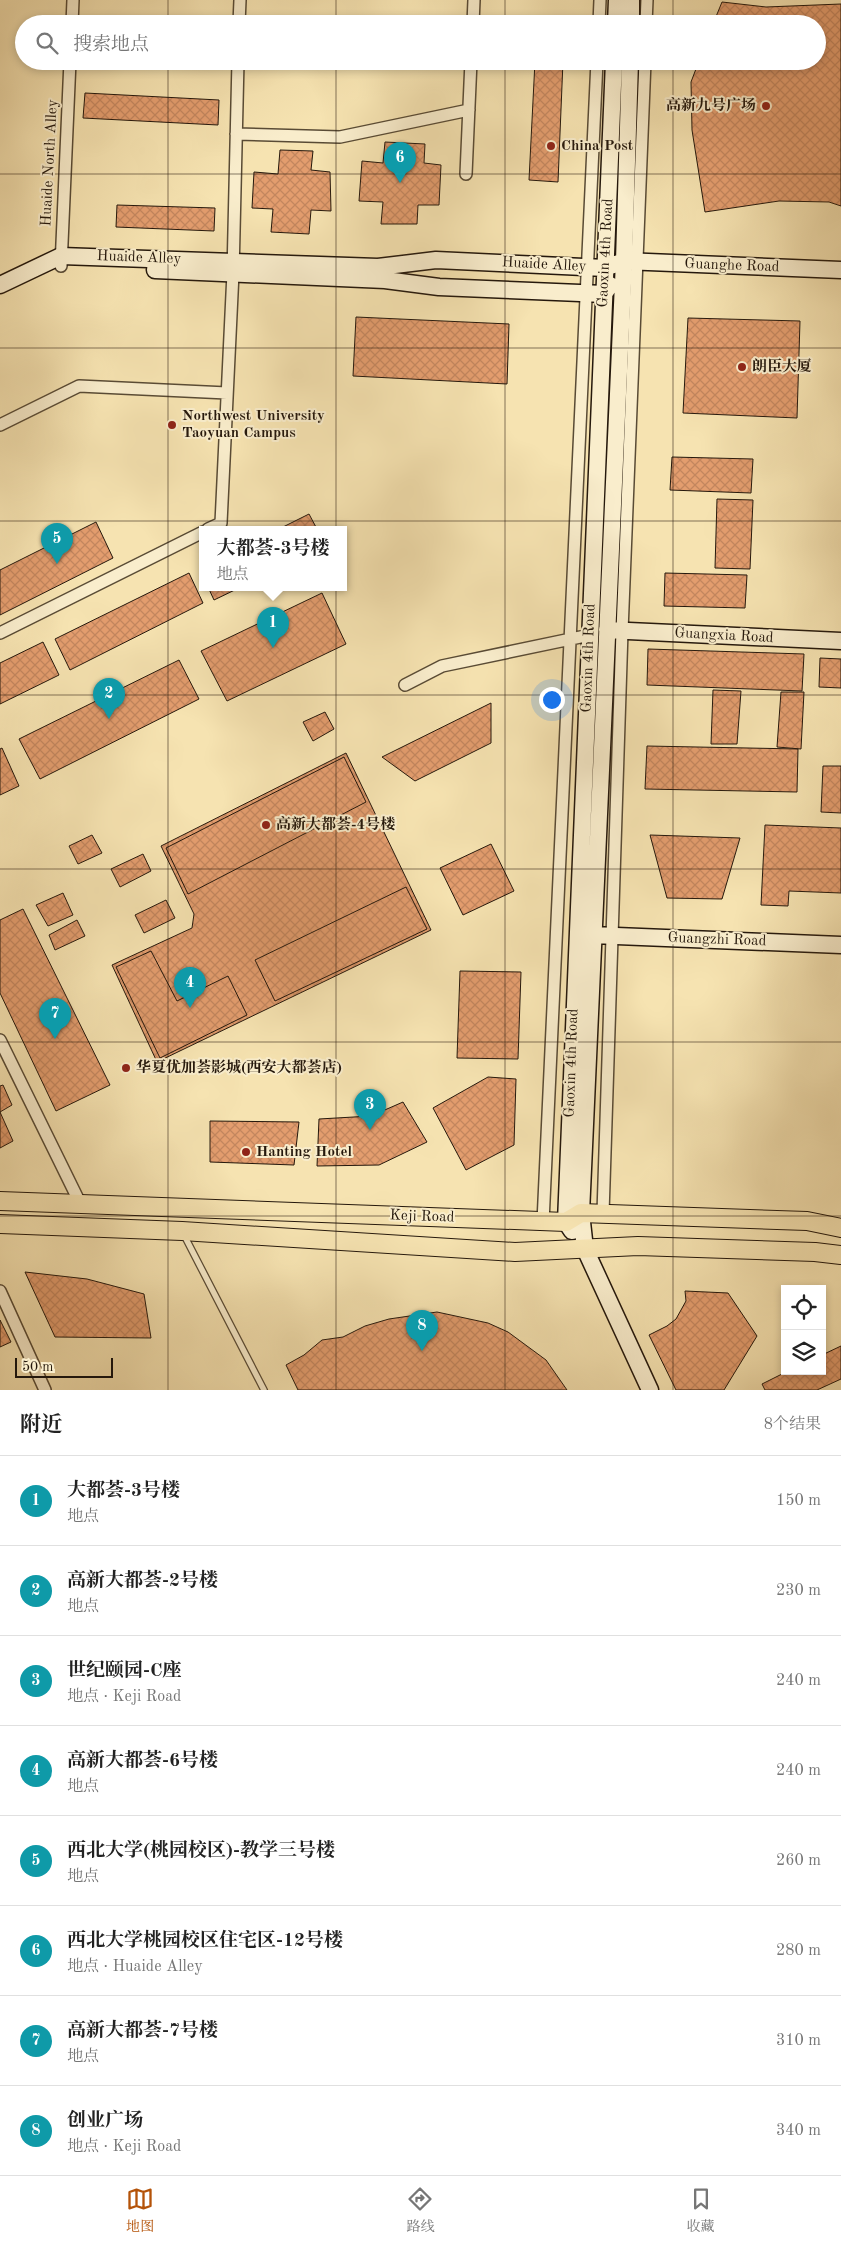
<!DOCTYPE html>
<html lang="zh">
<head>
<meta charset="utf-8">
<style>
	:root { --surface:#fff; --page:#f2f2f2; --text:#222; --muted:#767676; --line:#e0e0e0; --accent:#b45309 }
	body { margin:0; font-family:"Old Standard TT","Noto Serif SC",serif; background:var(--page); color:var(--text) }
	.controls { position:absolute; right:15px; bottom:15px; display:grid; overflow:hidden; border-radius:0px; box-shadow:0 2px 8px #0003 }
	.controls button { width:45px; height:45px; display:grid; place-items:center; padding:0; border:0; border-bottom:1px solid var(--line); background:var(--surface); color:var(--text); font:25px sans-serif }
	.scale { position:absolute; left:15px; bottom:12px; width:98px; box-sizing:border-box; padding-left:5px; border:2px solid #25180c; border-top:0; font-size:14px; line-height:18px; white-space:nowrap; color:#25180c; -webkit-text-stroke:4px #f9edcc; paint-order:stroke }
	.you { position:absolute; left:551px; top:699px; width:18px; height:18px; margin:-12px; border:4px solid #fff; border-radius:50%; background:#1a73e8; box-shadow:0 0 0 8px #1a73e833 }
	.badge { display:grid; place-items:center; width:32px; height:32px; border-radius:50%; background:var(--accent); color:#fff; font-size:16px; font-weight:700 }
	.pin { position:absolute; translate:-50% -41px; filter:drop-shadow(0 1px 2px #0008) }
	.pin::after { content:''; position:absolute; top:26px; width:18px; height:15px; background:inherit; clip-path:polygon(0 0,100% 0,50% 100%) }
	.popup { position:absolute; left:199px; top:526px; width:148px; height:65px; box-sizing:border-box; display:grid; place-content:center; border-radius:0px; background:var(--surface); filter:drop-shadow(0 1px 4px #0005); font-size:16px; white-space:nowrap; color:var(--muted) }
	.popup b { font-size:19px; color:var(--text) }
	.popup::after { content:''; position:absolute; left:50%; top:100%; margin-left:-10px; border:10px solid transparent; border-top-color:var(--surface) }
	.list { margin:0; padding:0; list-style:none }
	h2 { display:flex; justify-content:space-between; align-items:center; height:65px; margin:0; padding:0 20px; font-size:21px }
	h2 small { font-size:16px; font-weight:400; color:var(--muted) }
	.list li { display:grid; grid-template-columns:32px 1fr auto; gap:15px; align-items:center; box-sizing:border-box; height:90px; padding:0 20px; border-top:1px solid var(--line) }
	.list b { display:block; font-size:19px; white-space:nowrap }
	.list p { margin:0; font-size:16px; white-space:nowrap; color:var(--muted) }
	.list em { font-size:16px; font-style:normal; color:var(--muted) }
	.icon { flex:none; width:28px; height:28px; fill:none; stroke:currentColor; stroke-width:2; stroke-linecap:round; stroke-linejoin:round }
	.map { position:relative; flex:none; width:841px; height:1390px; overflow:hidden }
	.search { position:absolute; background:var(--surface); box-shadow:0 2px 8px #0003; left:15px; right:15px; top:15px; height:55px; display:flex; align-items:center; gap:12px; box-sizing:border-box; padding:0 18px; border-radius:28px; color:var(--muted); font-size:19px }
	.sheet { height:785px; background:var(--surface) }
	nav { display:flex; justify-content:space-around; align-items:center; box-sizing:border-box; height:70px; border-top:1px solid var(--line); background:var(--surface); font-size:14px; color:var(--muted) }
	nav a { display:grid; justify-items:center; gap:2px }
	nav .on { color:var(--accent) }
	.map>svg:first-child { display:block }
</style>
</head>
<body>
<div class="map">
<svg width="841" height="1390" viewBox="0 0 841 1390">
	<defs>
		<pattern id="building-cross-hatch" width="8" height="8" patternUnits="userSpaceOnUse" patternTransform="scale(1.25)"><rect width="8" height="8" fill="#e39d6e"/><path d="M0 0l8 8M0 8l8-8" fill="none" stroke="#c3865e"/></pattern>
	</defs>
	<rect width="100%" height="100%" fill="#f6e3b1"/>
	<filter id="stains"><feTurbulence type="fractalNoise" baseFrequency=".004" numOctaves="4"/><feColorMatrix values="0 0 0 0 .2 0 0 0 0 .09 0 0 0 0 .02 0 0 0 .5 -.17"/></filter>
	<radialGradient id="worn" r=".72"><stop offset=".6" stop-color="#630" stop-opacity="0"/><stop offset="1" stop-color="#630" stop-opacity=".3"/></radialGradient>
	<path fill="url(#building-cross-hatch)" stroke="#25180c" d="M722 2 766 7 841 4V206L829 202 779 201 705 212 692 130 691 82 699 61H817V24H713Z
		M139 61H223V65Z
		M535 61H563L558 182 529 180Z
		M85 93 219 100 218 125 83 118Z
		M385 142 425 144 424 163 441 165 439 205H418L417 224H381L383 202 359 201 362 161 383 163Z
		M280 150 313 151 311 170 330 172 331 211 311 210 309 234 271 232 273 209 252 208 254 172 278 174Z
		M117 205 215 208 214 231 116 227Z
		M356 317 509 324 507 384 353 376Z
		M688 318 800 321 797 418 683 413Z
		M672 457 753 459 751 493 670 490Z
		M717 499 753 500 750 569 715 568Z
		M309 514 317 529H279Z
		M96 522 113 558 0 615V570Z
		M189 573 203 603 70 670 55 639Z
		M665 573 747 575 745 608 664 606Z
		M208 587H241L214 600Z
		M322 593 346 644 227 701 201 651Z
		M43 642 59 675 0 704V663Z
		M648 649 804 654 802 691 647 685Z
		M820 658 841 659V688L819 687Z
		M179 660 199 699 40 779 19 739Z
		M713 690 741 691 737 744H711Z
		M781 692H804L801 749 777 747Z
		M491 703V743L415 781 382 757Z
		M325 712 334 729 313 741 303 722Z
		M647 746 798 749 797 792 645 789Z
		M2 748 19 786 0 795V749Z
		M346 753 431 930 157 1062 112 965 192 928 194 914 161 846Z
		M344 757 366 802 188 894 166 848Z
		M823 766H841V813L821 812Z
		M765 825 841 828V893L789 891 788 906 761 905Z
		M92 835 102 853 78 864 69 846Z
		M650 835 740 838 722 899 667 898Z
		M491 844 514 891 463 915 440 868Z
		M143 854 151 871 120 887 111 869Z
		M406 887 427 929 275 1001 255 960Z
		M63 893 73 915 48 926 36 905Z
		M166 900 175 918 144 933 135 915Z
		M23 909 110 1085 56 1111 0 993V920Z
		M77 920 85 936 55 950 49 935Z
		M151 951 177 1001 228 976 247 1015 160 1058 116 967Z
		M460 971 521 972 518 1059 457 1058Z
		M488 1077 516 1079 514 1145 466 1170 433 1108Z
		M3 1085 12 1105 0 1112 13 1141 0 1148V1086Z
		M403 1102 427 1142 379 1165 317 1166 319 1119 371 1116Z
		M210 1121 299 1122 294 1165 210 1162Z
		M25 1272 87 1279 144 1294 151 1338 55 1337Z
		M685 1291 728 1293 757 1336 724 1390H676L649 1335 667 1326 676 1319 686 1301Z
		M437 1312 488 1323 508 1332 546 1360 567 1390H298L286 1365 304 1355 322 1340 343 1337 365 1326 389 1319Z
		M0 1320 11 1342 0 1347Z
		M841 1346V1379L817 1390H765L762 1384 788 1371H822V1355Z"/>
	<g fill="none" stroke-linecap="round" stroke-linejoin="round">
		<g stroke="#594b35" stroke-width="8">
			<path id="lane" d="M184 1235 264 1390"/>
		</g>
		<g stroke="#594b35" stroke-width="14">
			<path id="street" d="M72 24 73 0
				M239 24 240 0
				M473 24 474 0
				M599 24 600 0
				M646 24 647 0
				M236 134 340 137 469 110
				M466 174 471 61
				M61 266 70 61
				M0 425 79 386 227 393
				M208 529 221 523 233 273 238 61
				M0 633 203 532
				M405 685 442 666 590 635
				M0 1040 81 1205
				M603 1213 622 631 645 61
				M543 1222 597 61
				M0 1291 45 1390"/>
		</g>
		<g stroke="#25180c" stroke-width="19">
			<path id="secondary" d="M616 24 617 0
				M631 24V0
				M630 61 624 261 581 1213 585 1249 650 1390
				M155 270 385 280 439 287 604 294 610 285
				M0 285 61 256 378 267 436 260 605 268 624 261 841 270
				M607 630 841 641
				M592 935 841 945
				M572 1231 566 1222 614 61"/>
		</g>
		<g stroke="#25180c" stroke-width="20">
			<path id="primary" d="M0 1201 566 1222 581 1213 807 1221 841 1228
				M0 1224 182 1231 515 1252 638 1246 815 1252 841 1255"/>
		</g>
		<use href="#lane" stroke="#f9edcc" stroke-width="5.5"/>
		<use href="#street" stroke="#f9edcc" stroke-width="11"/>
		<use href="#secondary" stroke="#f9edcc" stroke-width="16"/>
		<use href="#primary" stroke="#f6e3b1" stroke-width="18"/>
	</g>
	<path fill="none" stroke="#25180c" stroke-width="1" stroke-opacity="0.55" d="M168 0V24M336 0V24M505 0V24M673 0V24M168 61V1390M336 61V1390M505 61V1390M673 61V1390M0 174H841M0 348H841M0 521H841M0 695H841M0 869H841M0 1042H841M0 1216H841"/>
	<g fill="#8f2418" stroke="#f9edcc" stroke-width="2">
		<circle cx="766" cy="106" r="5"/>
		<circle cx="551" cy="146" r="5"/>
		<circle cx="742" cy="367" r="5"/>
		<circle cx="172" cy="425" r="5"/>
		<circle cx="266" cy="825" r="5"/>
		<circle cx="126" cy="1068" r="5"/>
		<circle cx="246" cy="1152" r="5"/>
	</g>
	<g text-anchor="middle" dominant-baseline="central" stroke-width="4" stroke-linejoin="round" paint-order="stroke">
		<g font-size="15" font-weight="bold" fill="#25180c" stroke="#f9edcc" text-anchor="start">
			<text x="756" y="106" text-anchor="end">高新九号广场</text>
			<text x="561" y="146">China Post</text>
			<text x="752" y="367">朗臣大厦</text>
			<text x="182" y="416">Northwest University<tspan x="182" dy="17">Taoyuan Campus</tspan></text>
			<text x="276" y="825">高新大都荟-4号楼</text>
			<text x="136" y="1068">华夏优加荟影城(西安大都荟店)</text>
			<text x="256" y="1152">Hanting Hotel</text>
		</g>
		<g font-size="15" fill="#25180c" stroke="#f9edcc">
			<text transform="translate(50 163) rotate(-87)">Huaide North Alley</text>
			<text transform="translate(606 253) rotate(-87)">Gaoxin 4th Road</text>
			<text transform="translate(139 258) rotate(2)">Huaide Alley</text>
			<text transform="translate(544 265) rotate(3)">Huaide Alley</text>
			<text transform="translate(732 266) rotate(2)">Guanghe Road</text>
			<text transform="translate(724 636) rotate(3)">Guangxia Road</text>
			<text transform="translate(589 658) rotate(-88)">Gaoxin 4th Road</text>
			<text transform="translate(717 940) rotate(2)">Guangzhi Road</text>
			<text transform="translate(572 1063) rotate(-88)">Gaoxin 4th Road</text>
			<text transform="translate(422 1217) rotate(2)">Keji Road</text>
		</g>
	</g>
	<rect width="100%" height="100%" filter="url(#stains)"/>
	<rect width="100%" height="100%" fill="url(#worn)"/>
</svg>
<div class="controls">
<button><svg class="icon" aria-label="locate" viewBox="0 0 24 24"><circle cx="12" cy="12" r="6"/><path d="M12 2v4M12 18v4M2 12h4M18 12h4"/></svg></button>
<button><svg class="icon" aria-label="layers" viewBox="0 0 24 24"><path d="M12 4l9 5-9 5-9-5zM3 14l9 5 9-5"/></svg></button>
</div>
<div class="scale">50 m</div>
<div class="you"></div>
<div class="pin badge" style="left:273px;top:648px;background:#0f9aa8">1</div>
<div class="popup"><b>大都荟-3号楼</b>地点</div>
<div class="pin badge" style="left:109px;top:719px;background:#0f9aa8">2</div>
<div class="pin badge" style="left:370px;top:1130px;background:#0f9aa8">3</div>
<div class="pin badge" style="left:190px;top:1008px;background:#0f9aa8">4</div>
<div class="pin badge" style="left:57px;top:564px;background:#0f9aa8">5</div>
<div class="pin badge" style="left:400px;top:183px;background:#0f9aa8">6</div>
<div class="pin badge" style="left:55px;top:1039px;background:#0f9aa8">7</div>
<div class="pin badge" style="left:422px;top:1351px;background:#0f9aa8">8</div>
<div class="search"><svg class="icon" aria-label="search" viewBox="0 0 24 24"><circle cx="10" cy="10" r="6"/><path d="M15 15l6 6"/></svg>搜索地点</div>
</div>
<section class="sheet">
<h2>附近<small>8个结果</small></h2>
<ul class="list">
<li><span class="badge" style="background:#0f9aa8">1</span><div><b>大都荟-3号楼</b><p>地点</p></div><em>150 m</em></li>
<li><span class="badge" style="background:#0f9aa8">2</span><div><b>高新大都荟-2号楼</b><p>地点</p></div><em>230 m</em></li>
<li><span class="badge" style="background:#0f9aa8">3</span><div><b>世纪颐园-C座</b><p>地点 · Keji Road</p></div><em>240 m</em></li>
<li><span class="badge" style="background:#0f9aa8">4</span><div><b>高新大都荟-6号楼</b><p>地点</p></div><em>240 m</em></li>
<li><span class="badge" style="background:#0f9aa8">5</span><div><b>西北大学(桃园校区)-教学三号楼</b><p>地点</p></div><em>260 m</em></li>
<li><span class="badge" style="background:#0f9aa8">6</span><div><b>西北大学桃园校区住宅区-12号楼</b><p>地点 · Huaide Alley</p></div><em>280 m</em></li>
<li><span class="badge" style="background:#0f9aa8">7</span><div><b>高新大都荟-7号楼</b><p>地点</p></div><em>310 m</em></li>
<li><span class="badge" style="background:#0f9aa8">8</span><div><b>创业广场</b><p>地点 · Keji Road</p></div><em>340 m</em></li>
</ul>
</section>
<nav>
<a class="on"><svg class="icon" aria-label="map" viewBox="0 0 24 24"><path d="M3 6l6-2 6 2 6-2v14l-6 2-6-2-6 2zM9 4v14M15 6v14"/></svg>地图</a>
<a><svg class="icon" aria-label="directions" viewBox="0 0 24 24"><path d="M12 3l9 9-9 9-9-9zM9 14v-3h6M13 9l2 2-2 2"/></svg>路线</a>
<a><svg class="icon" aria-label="saved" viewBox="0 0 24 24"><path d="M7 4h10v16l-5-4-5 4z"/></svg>收藏</a>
</nav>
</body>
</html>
